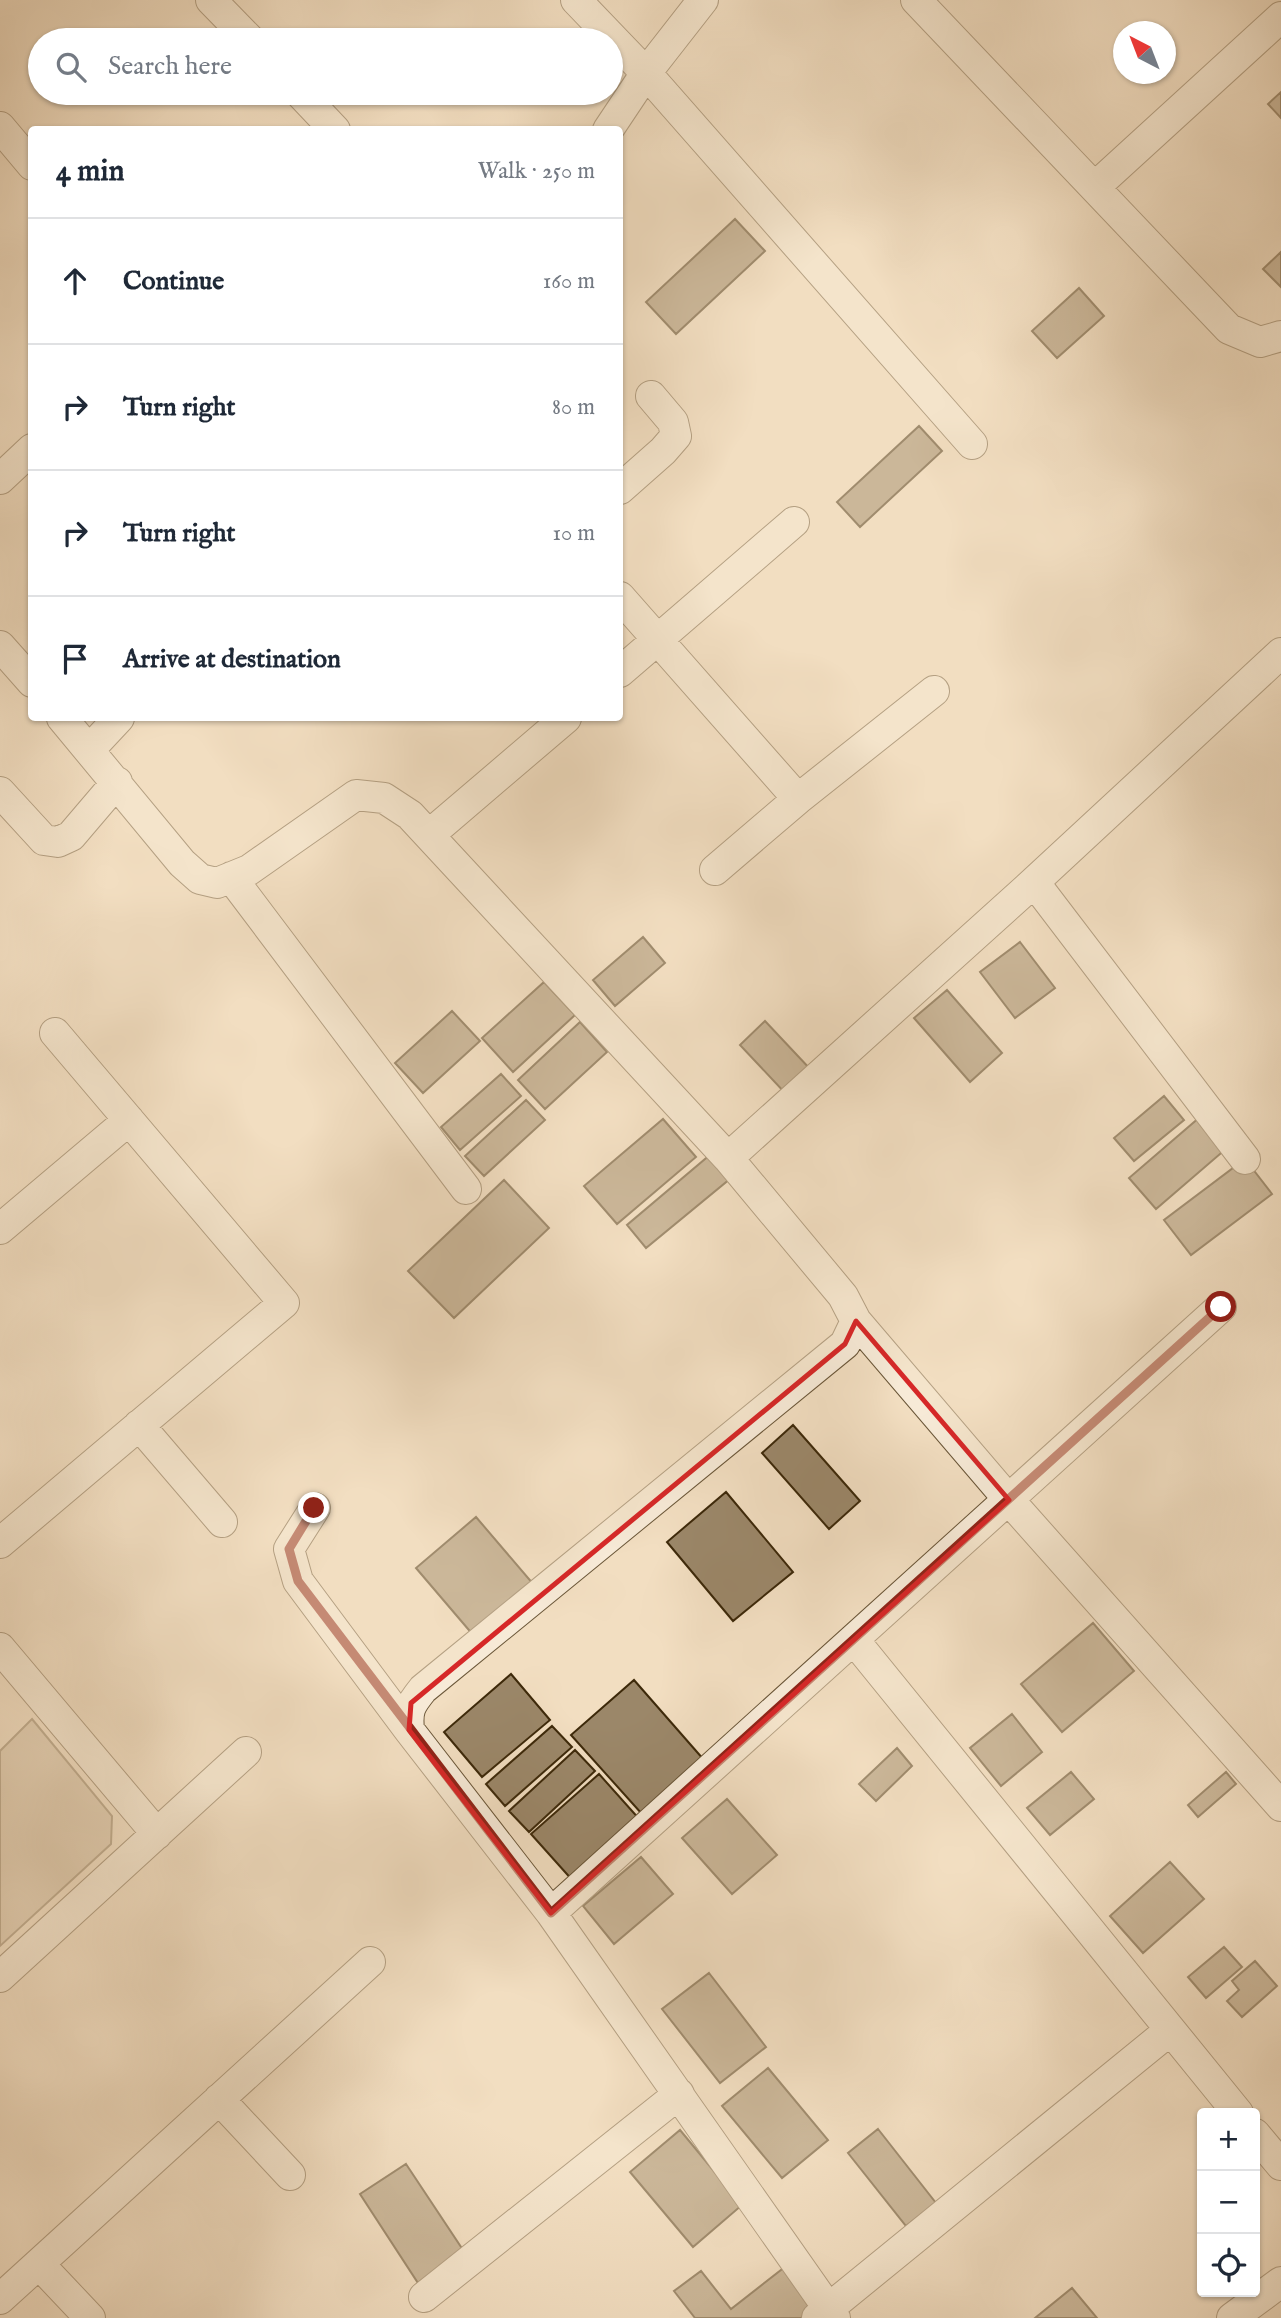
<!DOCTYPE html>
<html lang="en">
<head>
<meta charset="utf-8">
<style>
	:root { --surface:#fff; --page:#f2f2f3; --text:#1f2937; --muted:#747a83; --line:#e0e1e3 }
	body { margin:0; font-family:"IM FELL English",serif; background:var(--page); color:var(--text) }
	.controls { position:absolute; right:21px; bottom:21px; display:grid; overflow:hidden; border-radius:7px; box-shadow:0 2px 5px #0004 }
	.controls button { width:63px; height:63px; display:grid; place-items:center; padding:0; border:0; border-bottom:2px solid var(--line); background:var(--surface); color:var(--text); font:35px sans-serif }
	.compass { position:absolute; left:1113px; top:21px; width:63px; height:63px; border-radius:50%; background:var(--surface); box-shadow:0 2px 5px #0004; rotate:318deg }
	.stop { position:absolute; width:21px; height:21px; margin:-16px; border:5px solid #8f2418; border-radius:50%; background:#fff }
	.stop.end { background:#8f2418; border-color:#fff; box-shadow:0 2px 7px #0008 }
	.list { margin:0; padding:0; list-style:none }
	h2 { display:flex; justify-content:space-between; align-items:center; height:91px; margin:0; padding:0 28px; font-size:30px }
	h2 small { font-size:23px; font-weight:400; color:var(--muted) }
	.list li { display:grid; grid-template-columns:46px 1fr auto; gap:21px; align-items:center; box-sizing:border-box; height:126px; padding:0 28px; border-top:2px solid var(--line) }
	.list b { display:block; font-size:26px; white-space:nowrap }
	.list em { font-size:23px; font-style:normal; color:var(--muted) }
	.icon { flex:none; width:38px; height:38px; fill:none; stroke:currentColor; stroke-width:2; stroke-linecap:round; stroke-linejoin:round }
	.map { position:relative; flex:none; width:1281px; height:2318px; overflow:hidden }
	.search { position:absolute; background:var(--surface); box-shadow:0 2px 5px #0004; left:28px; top:28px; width:595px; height:77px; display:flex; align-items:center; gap:18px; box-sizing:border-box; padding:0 24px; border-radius:38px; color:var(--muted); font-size:26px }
	.panel { position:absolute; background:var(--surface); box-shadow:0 2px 5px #0004; left:28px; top:126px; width:595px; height:595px; border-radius:7px }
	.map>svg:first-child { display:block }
</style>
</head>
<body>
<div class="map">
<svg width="1281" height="2318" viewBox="0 0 1281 2318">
	<rect width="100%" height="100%" fill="#f2dec1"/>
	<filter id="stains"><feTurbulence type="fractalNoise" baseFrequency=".00286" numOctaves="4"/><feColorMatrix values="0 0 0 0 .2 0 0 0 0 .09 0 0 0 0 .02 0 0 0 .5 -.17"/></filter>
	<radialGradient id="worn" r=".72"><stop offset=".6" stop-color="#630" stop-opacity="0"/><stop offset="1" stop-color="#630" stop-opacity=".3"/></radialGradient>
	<path fill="#d3bfa2" stroke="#887456" stroke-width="2" d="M32 1719 112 1816 111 1844 0 1946V1751Z"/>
	<path fill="#9b8769" stroke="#3d290a" stroke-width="2" d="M1281 92V118L1268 104Z
		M735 219 765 251 676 334 646 302Z
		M1281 252V287L1263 269Z
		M1079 288 1104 316 1057 358 1032 331Z
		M919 426 942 451 860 527 837 502Z
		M643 937 665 963 615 1006 593 980Z
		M1020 942 1055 988 1015 1018 980 972Z
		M544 982 575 1015 513 1072 482 1038Z
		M947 990 1002 1053 970 1082 914 1018Z
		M452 1011 480 1041 423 1093 395 1063Z
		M765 1021 812 1071 787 1095 740 1045Z
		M580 1022 607 1052 545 1109 518 1080Z
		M501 1074 521 1096 460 1150 441 1127Z
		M1164 1096 1184 1120 1134 1161 1114 1138Z
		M526 1100 545 1120 484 1176 465 1156Z
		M1200 1117 1227 1148 1156 1209 1129 1178Z
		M663 1119 696 1157 617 1224 584 1186Z
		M711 1154 731 1178 646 1248 627 1225Z
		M1245 1159 1272 1194 1191 1255 1164 1220Z
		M504 1180 549 1228 454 1318 408 1271Z
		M793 1425 860 1501 829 1529 762 1453Z
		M726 1492 793 1572 733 1621 667 1542Z
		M476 1517 534 1585 474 1636 416 1568Z
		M1093 1623 1134 1671 1062 1732 1021 1684Z
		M511 1674 550 1720 482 1777 444 1732Z
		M634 1680 704 1760 642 1814 571 1735Z
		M1012 1714 1042 1752 1001 1786 970 1748Z
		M552 1726 572 1747 505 1806 486 1784Z
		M897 1748 912 1766 876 1801 859 1784Z
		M575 1750 595 1771 529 1832 509 1811Z
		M1071 1772 1094 1799 1050 1835 1027 1808Z
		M1226 1772 1236 1784 1198 1817 1188 1805Z
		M599 1774 641 1821 574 1882 531 1834Z
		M727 1799 777 1855 732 1894 682 1838Z
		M641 1857 673 1894 614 1944 583 1906Z
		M1170 1862 1204 1899 1143 1953 1110 1916Z
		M1224 1947 1242 1967 1206 1998 1188 1977Z
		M1255 1961 1277 1986 1242 2017 1227 2001 1239 1990 1232 1981Z
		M709 1973 766 2047 720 2083 662 2009Z
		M768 2068 828 2140 782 2178 722 2106Z
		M878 2129 936 2203 906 2226 848 2153Z
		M680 2130 742 2205 693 2247 630 2172Z
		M406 2164 465 2253 418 2283 360 2194Z
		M790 2263 823 2305 806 2318H695L674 2291 701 2271 731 2309Z
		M1072 2288 1097 2318H1035Z"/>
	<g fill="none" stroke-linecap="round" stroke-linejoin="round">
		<g stroke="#6a5638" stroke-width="32">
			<path id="minor" d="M211 0 250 40
				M576 0 646 73 972 444
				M916 0 1229 329 1260 342 1281 336
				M300 93 335 130
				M0 127 32 165
				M608 130 646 73 703 0
				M1095 187 1281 17
				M0 479 32 449
				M620 489 663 451 676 436 673 422 651 396
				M620 597 798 799
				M0 646 32 682
				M620 672 794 522
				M62 718 182 863 200 879 217 883 249 870 356 795 384 798 410 815 728 1158 843 1296 856 1321 845 1344 423 1689C410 1705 407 1710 409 1730L551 1913 835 2318
				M90 749 119 718
				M0 792 44 840 58 842 71 836 117 782
				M429 835 566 718
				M715 870 798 799 934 691
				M231 877 466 1189
				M1034 882 1245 1159
				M728 1158 1034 882 1281 653
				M0 1229 129 1120
				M856 1321 1009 1500 1281 1806
				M139 1425 222 1522
				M315 1508 289 1549 298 1581 409 1730
				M0 1543 284 1303 55 1033
				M854 1640 1238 2113
				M0 1648 157 1834
				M551 1913 1221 1307
				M0 1977 246 1752
				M219 2099 290 2175
				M1255 2134 1281 2165
				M39 2264 90 2318
				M424 2297 679 2094
				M0 2299 370 1962
				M817 2318 1169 2031
				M1232 2318 1281 2282"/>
		</g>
		<use href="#minor" stroke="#f7ead7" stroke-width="30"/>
	</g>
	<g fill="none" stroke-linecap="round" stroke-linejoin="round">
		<path stroke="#8f2418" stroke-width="9" d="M314 1508 289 1549 298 1581 551 1913 1221 1307"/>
	</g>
	<path d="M0 0H1281V2318H0ZM856 1321 1009 1500 551 1913 409 1730 411 1703 845 1344Z" fill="#f2dec1" fill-opacity=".55" fill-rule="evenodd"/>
	<path fill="none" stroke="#d62828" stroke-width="5" stroke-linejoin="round" d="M856 1321 1009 1500 551 1913 409 1730 411 1703 845 1344Z"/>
	<rect width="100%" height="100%" filter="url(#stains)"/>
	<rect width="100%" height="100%" fill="url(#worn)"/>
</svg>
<div class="controls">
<button>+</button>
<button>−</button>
<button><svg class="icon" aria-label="locate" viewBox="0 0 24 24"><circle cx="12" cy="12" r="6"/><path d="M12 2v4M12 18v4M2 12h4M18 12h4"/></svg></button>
</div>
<svg class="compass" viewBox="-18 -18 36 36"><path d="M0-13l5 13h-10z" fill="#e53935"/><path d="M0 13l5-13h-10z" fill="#747a83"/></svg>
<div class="stop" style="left:1221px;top:1307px"></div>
<div class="stop end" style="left:314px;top:1508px"></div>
<div class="search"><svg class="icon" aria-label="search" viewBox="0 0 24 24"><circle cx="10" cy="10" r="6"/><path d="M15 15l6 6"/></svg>Search here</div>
<section class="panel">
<h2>4 min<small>Walk · 250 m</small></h2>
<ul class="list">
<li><svg class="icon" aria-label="ahead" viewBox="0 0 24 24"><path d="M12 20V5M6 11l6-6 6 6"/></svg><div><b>Continue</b></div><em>160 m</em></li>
<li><svg class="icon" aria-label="right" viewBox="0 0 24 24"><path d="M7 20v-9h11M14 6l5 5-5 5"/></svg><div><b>Turn right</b></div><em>80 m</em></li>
<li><svg class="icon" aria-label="right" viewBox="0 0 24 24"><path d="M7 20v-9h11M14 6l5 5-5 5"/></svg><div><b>Turn right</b></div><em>10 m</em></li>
<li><svg class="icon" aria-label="arrive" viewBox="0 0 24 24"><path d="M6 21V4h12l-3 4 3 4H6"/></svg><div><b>Arrive at destination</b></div></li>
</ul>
</section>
</div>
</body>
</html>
